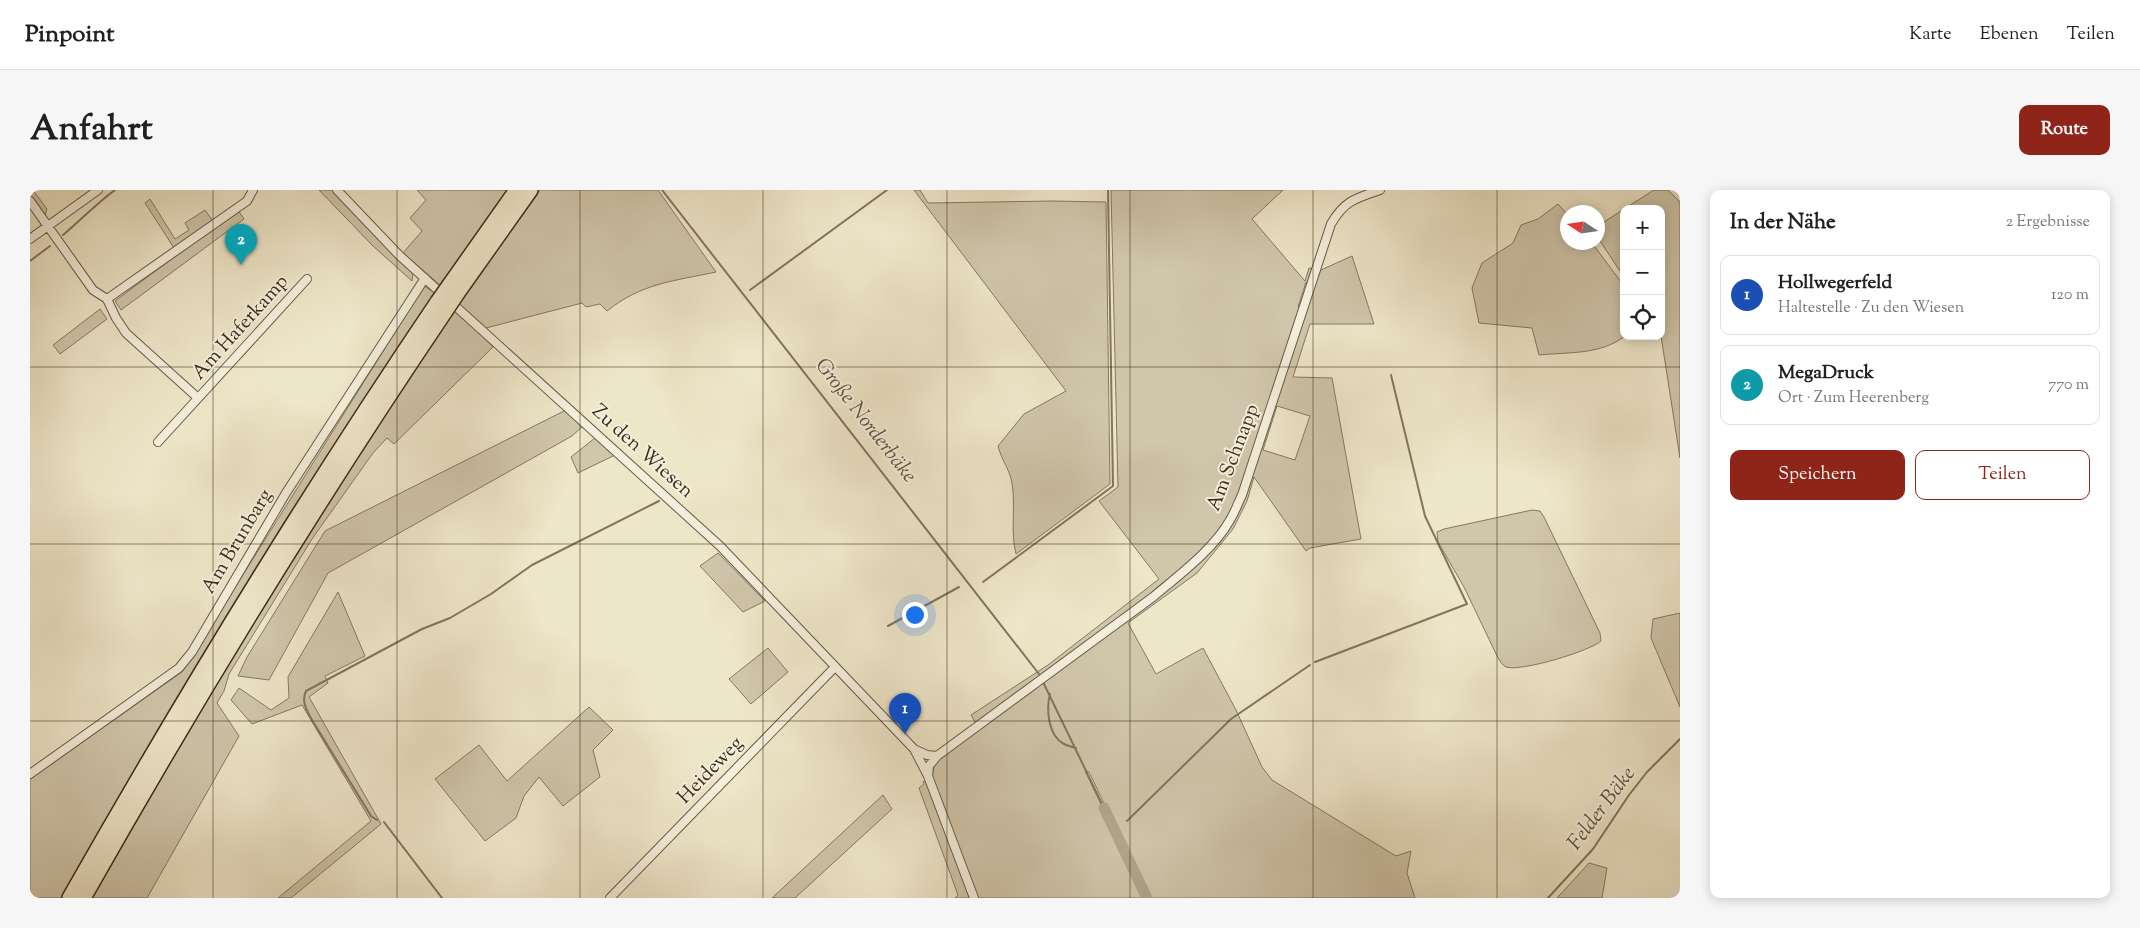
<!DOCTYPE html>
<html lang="de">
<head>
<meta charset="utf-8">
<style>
	:root { --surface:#fff; --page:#f6f6f6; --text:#202124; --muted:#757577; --line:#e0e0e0; --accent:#8f2418 }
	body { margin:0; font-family:"Sorts Mill Goudy",serif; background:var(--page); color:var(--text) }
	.controls { position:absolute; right:15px; top:15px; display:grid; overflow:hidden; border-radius:10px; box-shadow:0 2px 12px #0003 }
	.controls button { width:45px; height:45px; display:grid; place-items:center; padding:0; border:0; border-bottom:1px solid var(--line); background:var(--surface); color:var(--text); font:25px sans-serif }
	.compass { position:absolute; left:1530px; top:15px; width:45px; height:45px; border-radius:50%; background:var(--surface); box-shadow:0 2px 12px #0003; rotate:282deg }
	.you { position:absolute; left:884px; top:424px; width:18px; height:18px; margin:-12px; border:4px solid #fff; border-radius:50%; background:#1a73e8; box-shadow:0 0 0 8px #1a73e833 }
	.badge { display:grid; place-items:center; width:32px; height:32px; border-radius:50%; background:var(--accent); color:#fff; font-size:16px; font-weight:700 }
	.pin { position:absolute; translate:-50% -41px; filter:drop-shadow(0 1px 2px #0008) }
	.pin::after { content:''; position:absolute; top:26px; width:18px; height:15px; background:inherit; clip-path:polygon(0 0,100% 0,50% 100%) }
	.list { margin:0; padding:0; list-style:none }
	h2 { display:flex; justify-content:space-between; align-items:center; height:65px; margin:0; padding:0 20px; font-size:21px }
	h2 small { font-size:16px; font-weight:400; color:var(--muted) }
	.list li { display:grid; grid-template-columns:32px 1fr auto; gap:15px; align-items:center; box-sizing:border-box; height:80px; margin:0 10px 10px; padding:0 10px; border:1px solid var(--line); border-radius:10px }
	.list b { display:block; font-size:19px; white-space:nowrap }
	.list p { margin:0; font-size:16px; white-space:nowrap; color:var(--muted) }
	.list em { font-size:16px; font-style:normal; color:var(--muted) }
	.actions { display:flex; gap:10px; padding:15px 20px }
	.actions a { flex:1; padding:11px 0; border:1px solid var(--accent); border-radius:10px; text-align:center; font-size:18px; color:var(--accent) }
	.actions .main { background:var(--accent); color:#fff }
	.icon { flex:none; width:28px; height:28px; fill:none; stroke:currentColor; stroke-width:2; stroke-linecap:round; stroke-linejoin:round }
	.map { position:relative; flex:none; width:1650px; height:708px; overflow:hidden; border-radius:10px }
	header { display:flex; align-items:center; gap:30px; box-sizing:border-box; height:70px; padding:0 25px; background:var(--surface); border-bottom:1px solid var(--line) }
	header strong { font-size:24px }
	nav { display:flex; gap:28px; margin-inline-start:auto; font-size:18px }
	.intro { display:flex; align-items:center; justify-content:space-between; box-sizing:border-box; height:120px; padding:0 30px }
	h1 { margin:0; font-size:35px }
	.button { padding:12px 22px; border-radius:10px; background:var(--accent); color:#fff; font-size:18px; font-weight:700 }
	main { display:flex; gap:30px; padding:0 30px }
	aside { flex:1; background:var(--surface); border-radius:10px; box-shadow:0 2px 12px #0003 }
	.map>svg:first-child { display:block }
</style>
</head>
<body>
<header>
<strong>Pinpoint</strong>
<nav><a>Karte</a><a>Ebenen</a><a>Teilen</a></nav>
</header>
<div class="intro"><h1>Anfahrt</h1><a class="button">Route</a></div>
<main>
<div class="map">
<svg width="1650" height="708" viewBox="0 0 1650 708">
	<rect width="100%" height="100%" fill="#eee6c9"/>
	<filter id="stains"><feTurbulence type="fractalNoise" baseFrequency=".004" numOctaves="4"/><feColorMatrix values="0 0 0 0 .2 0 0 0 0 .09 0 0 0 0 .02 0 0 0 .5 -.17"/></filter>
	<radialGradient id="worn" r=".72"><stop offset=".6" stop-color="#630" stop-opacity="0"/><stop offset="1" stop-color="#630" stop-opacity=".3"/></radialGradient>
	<path fill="#d0c6ab" stroke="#867862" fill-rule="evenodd" d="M0 0H3L17 19 15 25 0 5Z
		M289 0H303L383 82 382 91 343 56Z
		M387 0H478L410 95 373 63 392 41 380 28 396 10Z
		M510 0H628L686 82C644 91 612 93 577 121L570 114 556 117 552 113 456 138 450 143 463 157 364 254 357 248 343 263 282 349 199 484 194 501 187 513 209 546 117 708H60C174 508 294 311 424 120L439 132 443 129 428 115Z
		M884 0H890L898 13 1022 11 1076 12 1080 294 986 364C980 341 986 317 982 293 980 280 971 269 968 256L994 224 1036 201Z
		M1081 0H1253L1222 29 1275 91 1279 78 1291 80 1322 66 1344 134H1280L1263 187 1302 188 1331 349 1280 358 1276 361 1224 287 1217 311 1203 339 1167 383 1098 433 1126 484 1173 458 1206 520 1232 577 1242 590 1366 666 1381 661 1377 683 1385 708H1119L1059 582 1055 581 1116 708H925L928 705 889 598 894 594 893 592 902 587 904 577 908 571 949 539 941 525 1018 475 1129 389 1069 311 1088 297ZM1276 92 1285 95 1276 122 1268 117ZM1247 216 1280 226 1265 270 1233 260Z
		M1624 0H1638L1650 12V268L1631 146V19H1594Z
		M120 9 145 49 159 40 155 33 175 20 183 31 144 58 115 13Z
		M1528 14 1537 24 1538 52 1562 53 1594 96V146H1595C1571 165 1538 162 1509 165L1502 138 1449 133 1442 98 1452 73 1483 53 1491 35 1508 29Z
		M1594 19V87L1568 48V36Z
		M208 20 214 29 91 120 85 111Z
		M394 96 405 103 254 332 165 480 33 708H0V589L152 482Z
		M70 119 77 129 30 164 23 155Z
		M536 220 553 236 542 246 298 383 239 490 208 486 217 467 295 341Z
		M565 248 585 265 548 283 541 267Z
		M1502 320 1510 321 1514 327 1570 443 1571 451C1560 461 1491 482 1476 477 1472 475 1471 472 1468 468L1434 397 1408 352 1407 342 1414 339Z
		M688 363 735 411 713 422 670 376Z
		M308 402 335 466 295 486 298 493 279 507 351 634 261 708H248L341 631 272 515 222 534 201 510 209 498 241 520 259 508 258 487Z
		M1650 423V517L1621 448 1623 429Z
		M738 458 758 482 721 514 699 489Z
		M559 517 583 540 563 560 570 587 533 616 509 587 494 606 486 628 455 651 405 589 449 555 477 591Z
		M853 605 862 619 765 708H742Z
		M1559 673 1577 678 1572 708H1527Z"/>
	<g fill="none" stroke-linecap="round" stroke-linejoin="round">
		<path stroke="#82755e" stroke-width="2" d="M632 0 1009 484
			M33 45C51 30 67 13 85 0
			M0 71 20 56
			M720 100 857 0
			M953 392 1083 296 1078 0
			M858 436 929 397
			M1285 472 1437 414 1395 326 1361 185
			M1013 492 1074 618
			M1020 504C1016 519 1018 546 1034 554 1038 556 1042 557 1046 558
			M347 630 341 626 282 530C277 520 271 512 276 501L392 439 420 428 461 404 502 375 629 311
			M1097 631 1201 529 1280 475
			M354 632 412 708
			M1518 708 1563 659 1599 605 1617 582 1650 549"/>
		<path stroke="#b1a68d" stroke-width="11" d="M1074 618 1117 708"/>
		<g stroke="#685a44" stroke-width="10">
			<path id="minor" d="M307 0 369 65 690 356 884 559 898 586 944 708
				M0 11 63 100 77 109 86 128 96 143 168 208
				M0 49 68 0
				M77 109 217 11 223 0
				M128 252 277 89
				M886 560 897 565 907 566
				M0 584 149 478 162 462 256 303 395 88
				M898 586 899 576 907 566 1123 407C1149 385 1184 359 1200 330 1205 322 1208 313 1212 305L1301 34C1314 11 1326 8 1350 0
				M580 708 805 477"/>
		</g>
		<g stroke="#3c2b18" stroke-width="18">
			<path id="motorway" d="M420 95 487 0
				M427 103 500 0
				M40 708C155 505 277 306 408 112
				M53 708C166 508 286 312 415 121"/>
		</g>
		<use href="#minor" stroke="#f4efdc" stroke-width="8"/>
		<use href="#motorway" stroke="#eee6c9" stroke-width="15"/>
		<g stroke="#3c2b18" stroke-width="18" stroke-linecap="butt">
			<path id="motorway-bridge" d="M408 112 420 95
				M415 121 427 103"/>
		</g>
		<use href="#motorway-bridge" stroke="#eee6c9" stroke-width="15"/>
	</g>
	<path fill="none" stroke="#3c2b18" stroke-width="1" stroke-opacity="0.55" d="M183 0V708M367 0V708M550 0V708M733 0V708M917 0V708M1100 0V708M1283 0V708M1467 0V708M0 177H1650M0 354H1650M0 531H1650"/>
	<g text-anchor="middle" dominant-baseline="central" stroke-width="4" stroke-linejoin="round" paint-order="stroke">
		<g font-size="20" fill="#3c2b18" stroke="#f4efdc">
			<text transform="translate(211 138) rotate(-48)">Am Haferkamp</text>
			<text transform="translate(612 262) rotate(42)">Zu den Wiesen</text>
			<text transform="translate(1204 268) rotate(-69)">Am Schnapp</text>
			<text transform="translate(208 352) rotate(-59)">Am Brunbarg</text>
			<text transform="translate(681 581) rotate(-46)">Heideweg</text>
		</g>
		<g font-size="21" font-style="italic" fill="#5f503b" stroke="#f4efdc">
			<text transform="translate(835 231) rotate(52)">Große Norderbäke</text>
			<text transform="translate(1572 619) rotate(-53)">Felder Bäke</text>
		</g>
	</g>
	<rect width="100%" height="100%" filter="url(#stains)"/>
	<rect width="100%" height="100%" fill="url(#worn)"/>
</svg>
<div class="controls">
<button>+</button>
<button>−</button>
<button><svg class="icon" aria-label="locate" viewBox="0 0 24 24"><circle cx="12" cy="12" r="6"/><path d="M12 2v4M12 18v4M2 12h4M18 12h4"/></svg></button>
</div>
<svg class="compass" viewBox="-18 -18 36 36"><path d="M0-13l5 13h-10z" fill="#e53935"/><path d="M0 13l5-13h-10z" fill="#757577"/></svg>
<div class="you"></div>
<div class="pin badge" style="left:875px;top:544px;background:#1a4fb4">1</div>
<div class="pin badge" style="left:211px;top:75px;background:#0f9aa8">2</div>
</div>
<aside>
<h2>In der Nähe<small>2 Ergebnisse</small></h2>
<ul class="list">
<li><span class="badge" style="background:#1a4fb4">1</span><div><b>Hollwegerfeld</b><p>Haltestelle · Zu den Wiesen</p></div><em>120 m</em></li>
<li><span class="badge" style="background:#0f9aa8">2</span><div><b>MegaDruck</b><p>Ort · Zum Heerenberg</p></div><em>770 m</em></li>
</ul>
<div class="actions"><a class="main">Speichern</a><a>Teilen</a></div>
</aside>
</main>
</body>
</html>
